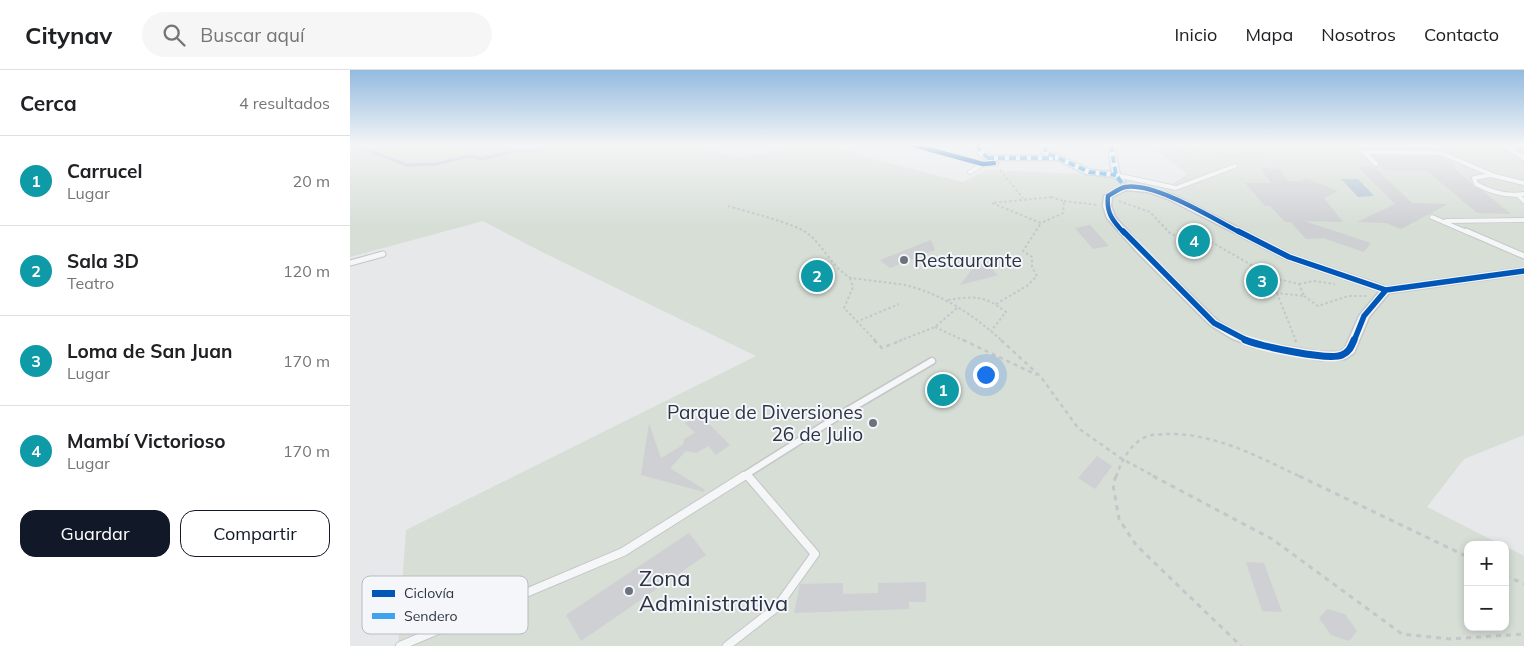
<!DOCTYPE html>
<html lang="es">
<head>
<meta charset="utf-8">
<style>
	:root { --surface:#fff; --page:#f6f6f6; --text:#202124; --muted:#757577; --line:#e0e0e0; --accent:#111827 }
	body { margin:0; font-family:Mulish,sans-serif; background:var(--page); color:var(--text) }
	.controls { position:absolute; right:15px; bottom:15px; display:grid; overflow:hidden; border-radius:10px; box-shadow:0 2px 8px #0003 }
	.controls button { width:45px; height:45px; display:grid; place-items:center; padding:0; border:0; border-bottom:1px solid var(--line); background:var(--surface); color:var(--text); font:25px sans-serif }
	.you { position:absolute; left:635px; top:304px; width:18px; height:18px; margin:-12px; border:4px solid #fff; border-radius:50%; background:#1a73e8; box-shadow:0 0 0 8px #1a73e833 }
	.badge { display:grid; place-items:center; width:32px; height:32px; border-radius:50%; background:var(--accent); color:#fff; font-size:16px; font-weight:700 }
	.pin { position:absolute; translate:-50% -50%; border:2px solid #fff; box-shadow:0 1px 5px #0006 }
	.list { margin:0; padding:0; list-style:none }
	h2 { display:flex; justify-content:space-between; align-items:center; height:65px; margin:0; padding:0 20px; font-size:21px }
	h2 small { font-size:16px; font-weight:400; color:var(--muted) }
	.list li { display:grid; grid-template-columns:32px 1fr auto; gap:15px; align-items:center; box-sizing:border-box; height:90px; padding:0 20px; border-top:1px solid var(--line) }
	.list b { display:block; font-size:19px; white-space:nowrap }
	.list p { margin:0; font-size:16px; white-space:nowrap; color:var(--muted) }
	.list em { font-size:16px; font-style:normal; color:var(--muted) }
	.actions { display:flex; gap:10px; padding:15px 20px }
	.actions a { flex:1; padding:11px 0; border:1px solid var(--accent); border-radius:15px; text-align:center; font-size:18px; color:var(--accent) }
	.actions .main { background:var(--accent); color:#fff }
	.icon { flex:none; width:28px; height:28px; fill:none; stroke:currentColor; stroke-width:2; stroke-linecap:round; stroke-linejoin:round }
	.map { position:relative; flex:none; width:1174px; height:576px; overflow:hidden }
	header { display:flex; align-items:center; gap:30px; box-sizing:border-box; height:70px; padding:0 25px; background:var(--surface); border-bottom:1px solid var(--line) }
	header strong { font-size:24px }
	nav { display:flex; gap:28px; margin-inline-start:auto; font-size:18px }
	.search { width:350px; height:45px; background:var(--page); display:flex; align-items:center; gap:12px; box-sizing:border-box; padding:0 18px; border-radius:28px; color:var(--muted); font-size:19px }
	main { display:flex }
	aside { flex:1; background:var(--surface) }
	.map>svg:first-child { display:block }
</style>
</head>
<body>
<header>
<strong>Citynav</strong>
<div class="search"><svg class="icon" aria-label="search" viewBox="0 0 24 24"><circle cx="10" cy="10" r="6"/><path d="M15 15l6 6"/></svg>Buscar aquí</div>
<nav><a>Inicio</a><a>Mapa</a><a>Nosotros</a><a>Contacto</a></nav>
</header>
<main>
<aside>
<h2>Cerca<small>4 resultados</small></h2>
<ul class="list">
<li><span class="badge" style="background:#0f9aa8">1</span><div><b>Carrucel</b><p>Lugar</p></div><em>20 m</em></li>
<li><span class="badge" style="background:#0f9aa8">2</span><div><b>Sala 3D</b><p>Teatro</p></div><em>120 m</em></li>
<li><span class="badge" style="background:#0f9aa8">3</span><div><b>Loma de San Juan</b><p>Lugar</p></div><em>170 m</em></li>
<li><span class="badge" style="background:#0f9aa8">4</span><div><b>Mambí Victorioso</b><p>Lugar</p></div><em>170 m</em></li>
</ul>
<div class="actions"><a class="main">Guardar</a><a>Compartir</a></div>
</aside>
<div class="map">
<svg width="1174" height="576" viewBox="0 0 1174 576">
	<rect width="100%" height="100%" fill="#e6e8ea"/>
	<path fill="#d6ded6" d="M0 75H361L358 79 392 88 446 75H483L515 87 613 112 637 100 761 105 762 108 769 109 767 103 822 114 837 104 800 75H1174V365L1114 389 1077 437 1152 475H1118V557H1155V476L1174 486V576H48L56 460 406 286 192 182 133 151 0 187Z"/>
	<path fill="#b4c4d5" d="M991 109H1008L1024 126 1008 127Z"/>
	<g fill="none" stroke-linecap="round" stroke-linejoin="round">
		<path stroke="#b4c4d5" stroke-width="3" d="M3 75 57 95 86 94 120 86 131 89 165 81H184L202 75"/>
	</g>
	<path fill="#ced0d3" d="M1023 86 1090 87 1107 96H1101L1121 112 1124 117 1134 122 1161 144 1127 143 1077 101 1034 100Z
		M1007 96 1025 98 1062 133 1098 134 1051 159 1036 153 1007 152 1045 134Z
		M911 98 930 99 938 111H951L956 108 988 121 974 128 993 152 954 151 1021 173 1014 182 973 168 956 169 941 152H935L920 136H915L895 113H921Z
		M740 155 759 176 743 179 725 158Z
		M581 170 585 180 540 198 530 190Z
		M627 193 640 197 648 205 610 215Z
		M590 308 605 311 609 318 607 325 594 330 581 326 578 315Z
		M349 344 380 375 366 385 358 376 346 383 336 381 320 398 355 420 354 422 291 405 299 353 311 388 333 375 334 369 345 363 335 353Z
		M747 386 762 396 745 419 728 408Z
		M339 463 356 485 231 571 216 545Z
		M896 492 914 493 932 542 912 541Z
		M576 512V532H559V539L444 543 450 514 493 513V524L528 523V513Z
		M977 539 995 544 1007 561 999 571 981 565 969 548Z"/>
	<g fill="none" stroke-linecap="round" stroke-linejoin="round">
		<g stroke="#c4c6c8" stroke-width="5.5">
			<path id="service-far3" d="M1154 75 1174 88
				M1026 94 1014 82 1091 83 1145 106
				M620 102 633 94
				M766 105 826 118 885 96
				M1174 113 1141 105 1124 108 1126 114C1141 122 1156 127 1174 124
				M1168 125 1174 131
				M1082 147 1119 163
				M1096 151 1174 150"/>
		</g>
		<g stroke="#c4c6c8" stroke-width="7">
			<path id="service-far2" d="M1116 161 1174 186
				M0 193 33 184"/>
		</g>
		<g stroke="#c4c6c8" stroke-width="9">
			<path id="service-far1" d="M397 405 399 407
				M392 407 495 342 582 291"/>
		</g>
		<g stroke="#c4c6c8" stroke-width="10">
			<path id="service" d="M50 576 273 482 394 406
				M377 576 427 537 465 484 398 406"/>
		</g>
		<g stroke="#c4c6c8" stroke-width="3">
			<path id="minor" d="M560 75H571L633 92 638 91 628 84 624 75H630L640 86H698L691 82 693 75H699V81L741 100 762 102 758 75H764L770 105 775 111 771 113 764 107 736 104 707 90H645L648 93 647 95 633 96Z
				M775 115 799 118 824 125 942 185 1037 217 1174 198V204L1039 223 1019 247 1004 283 995 289 970 290 903 277 881 268 860 255 787 182 757 148 753 136 754 126ZM776 120 798 122 818 129 936 189 1030 221 1009 246 995 278 989 282H970L909 272 889 264 868 251 793 178 765 147 761 136 762 127Z"/>
		</g>
		<path stroke="#c5c6ca" stroke-width="2" stroke-dasharray="2.5 2.5" stroke-linecap="butt" d="M809 75 837 83 866 78
			M864 75 878 90
			M873 86 917 82 914 75
			M650 100 673 128
			M701 127 714 131 713 143 691 153 642 133Z
			M714 131 748 135
			M769 131 800 142 820 163 839 173 850 174 849 167 851 166 924 208
			M378 136C395 141 446 154 457 163 473 175 481 196 499 207 502 209 545 213 555 215 592 224 624 245 652 271
			M837 170V166L849 167
			M500 208 503 217 494 238 526 271
			M924 208 949 214 954 226 927 223 922 211Z
			M949 214 964 211 985 214
			M927 223 946 271
			M954 226 968 236 998 226H1016
			M598 230C625 226 634 225 656 242L641 261
			M646 234 677 216 687 206 682 197V187L673 181 691 153
			M506 252 549 234
			M585 257 615 271
			M549 271 585 257 607 238"/>
		<path stroke="#c5c6ca" stroke-width="2.5" stroke-dasharray="4 4" stroke-linecap="butt" d="M524 270 532 278 552 270
			M613 270 687 305
			M651 270 691 307 728 358 772 389 806 407
			M945 270 946 272
			M766 407C772 390 780 373 798 366 803 364 811 365 817 364 865 363 909 387 951 407"/>
		<path stroke="#c5c6ca" stroke-width="3" stroke-dasharray="5 5" stroke-linecap="butt" d="M766 406 763 415 769 449 786 475 891 576
			M803 406 922 469 1052 564 1100 569 1174 564
			M949 406 1118 487
			M1155 505 1174 514"/>
		<use href="#service-far3" stroke="#f5f6f7" stroke-width="4"/>
		<use href="#service-far2" stroke="#f5f6f7" stroke-width="5"/>
		<use href="#service-far1" stroke="#f5f6f7" stroke-width="6"/>
		<use href="#service" stroke="#f5f6f7" stroke-width="8"/>
		<use href="#minor" fill="#f5f6f7" fill-rule="evenodd"/>
		<path stroke="#3ea3ec" stroke-width="4" stroke-dasharray="7 4" stroke-linecap="butt" d="M627 75 631 82 642 91
			M696 75 695 82 739 102 766 105
			M761 75 766 105 775 117
			M637 88H705"/>
		<g stroke="#f4f6f9" stroke-width="6">
			<path id="cycleway-far2" d="M563 75 633 94 644 93
				M774 163C763 151 756 143 758 126 763 123 770 118 775 117 805 112 864 149 891 163"/>
		</g>
		<g stroke="#f4f6f9" stroke-width="8">
			<path id="cycleway-far1" d="M773 161 864 253 898 271
				M888 161 939 187 1036 220
				M1036 220 1174 201
				M1004 271 1014 246 1036 220"/>
		</g>
		<g stroke="#f4f6f9" stroke-width="10">
			<path id="cycleway" d="M895 270C911 276 978 291 992 285 999 282 1001 277 1004 270"/>
		</g>
		<use href="#cycleway-far2" stroke="#0057b8" stroke-width="4.5"/>
		<use href="#cycleway-far1" stroke="#0057b8" stroke-width="5.5"/>
		<use href="#cycleway" stroke="#0057b8" stroke-width="7"/>
	</g>
	<linearGradient id="sky" x2="0" y2="1"><stop stop-color="#93bae0"/><stop offset="0.48" stop-color="#f4f5f6"/><stop offset="1" stop-color="#f4f5f6" stop-opacity="0"/></linearGradient>
	<rect width="1174" height="156" fill="url(#sky)"/>
	<g fill="#6c737f" stroke="#f4f6f9" stroke-width="2">
		<circle cx="554" cy="190" r="5"/>
		<circle cx="523" cy="353" r="5"/>
		<circle cx="279" cy="521" r="5"/>
	</g>
	<g text-anchor="middle" dominant-baseline="central" stroke-width="4" stroke-linejoin="round" paint-order="stroke">
		<g font-size="19" fill="#2b3445" stroke="#f4f6f9" text-anchor="start">
			<text x="564" y="190">Restaurante</text>
			<text x="513" y="342" text-anchor="end">Parque de Diversiones<tspan x="513" dy="22">26 de Julio</tspan></text>
		</g>
		<g font-size="22" fill="#2b3445" stroke="#f4f6f9" text-anchor="start">
			<text x="289" y="508">Zona<tspan x="289" dy="25">Administrativa</tspan></text>
		</g>
	</g>
	<rect x="12" y="506" width="166" height="58" rx="8" fill="#f4f6f9" stroke="#b8bcc3" stroke-width="1"/>
	<rect x="22" y="520" width="23" height="7" fill="#0057b8"/>
	<rect x="22" y="543" width="23" height="6" fill="#3ea3ec"/>
	<g font-size="14" fill="#2b3445">
		<text x="54" y="528">Ciclovía</text>
		<text x="54" y="551">Sendero</text>
	</g>
</svg>
<div class="controls">
<button>+</button>
<button>−</button>
</div>
<div class="you"></div>
<div class="pin badge" style="left:593px;top:320px;background:#0f9aa8">1</div>
<div class="pin badge" style="left:467px;top:206px;background:#0f9aa8">2</div>
<div class="pin badge" style="left:912px;top:211px;background:#0f9aa8">3</div>
<div class="pin badge" style="left:844px;top:171px;background:#0f9aa8">4</div>
</div>
</main>
</body>
</html>
